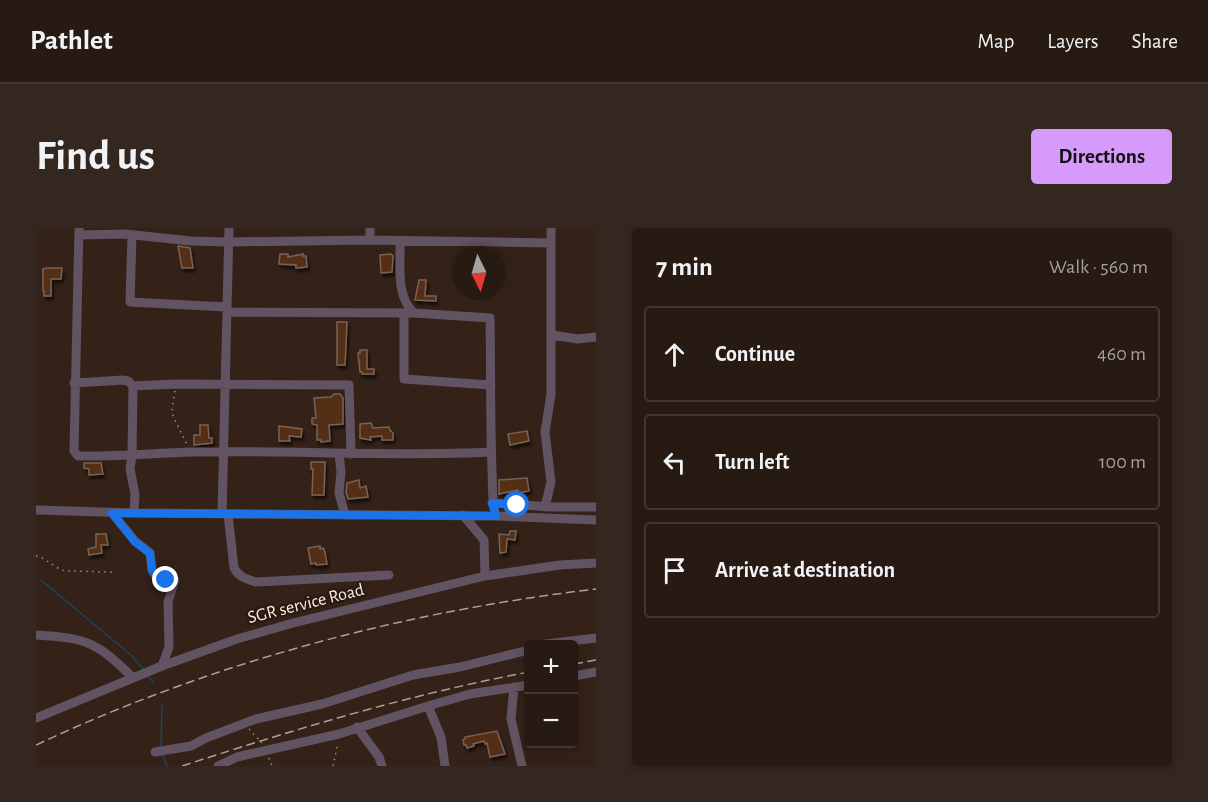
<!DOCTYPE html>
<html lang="en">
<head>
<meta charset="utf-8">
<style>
	:root { --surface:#271a12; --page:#332720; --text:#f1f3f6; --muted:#a4a19f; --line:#433832; --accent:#d69bfa }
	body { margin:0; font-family:"Alegreya Sans",sans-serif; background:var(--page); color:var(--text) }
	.controls { position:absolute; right:18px; bottom:18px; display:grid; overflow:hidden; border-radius:6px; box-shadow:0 3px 9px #0003 }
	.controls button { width:54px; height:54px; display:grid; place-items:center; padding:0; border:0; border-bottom:2px solid var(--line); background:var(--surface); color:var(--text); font:30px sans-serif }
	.compass { position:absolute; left:416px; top:18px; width:54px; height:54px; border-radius:50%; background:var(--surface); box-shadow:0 3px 9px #0003; rotate:175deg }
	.stop { position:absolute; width:18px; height:18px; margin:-14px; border:4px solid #1a73e8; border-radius:50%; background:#fff }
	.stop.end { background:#1a73e8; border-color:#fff; box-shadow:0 2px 6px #0008 }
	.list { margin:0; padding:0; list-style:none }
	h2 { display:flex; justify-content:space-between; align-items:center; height:78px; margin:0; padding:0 24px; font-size:26px }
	h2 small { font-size:20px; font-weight:400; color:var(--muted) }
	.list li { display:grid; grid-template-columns:39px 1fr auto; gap:18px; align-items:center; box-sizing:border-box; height:96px; margin:0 12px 12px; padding:0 12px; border:2px solid var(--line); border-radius:6px }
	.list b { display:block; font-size:22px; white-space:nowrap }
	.list em { font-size:20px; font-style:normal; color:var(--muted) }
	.icon { flex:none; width:33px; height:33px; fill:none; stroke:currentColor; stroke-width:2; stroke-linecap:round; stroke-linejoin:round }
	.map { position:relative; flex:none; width:560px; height:538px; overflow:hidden; border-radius:6px }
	header { display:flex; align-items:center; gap:36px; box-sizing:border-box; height:84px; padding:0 30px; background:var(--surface); border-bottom:2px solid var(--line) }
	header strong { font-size:28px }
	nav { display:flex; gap:33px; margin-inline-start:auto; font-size:21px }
	.intro { display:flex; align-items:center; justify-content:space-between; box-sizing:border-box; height:144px; padding:0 36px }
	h1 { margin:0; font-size:42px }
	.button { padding:15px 27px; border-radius:6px; background:var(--accent); color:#111; font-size:21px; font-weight:700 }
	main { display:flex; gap:36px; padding:0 36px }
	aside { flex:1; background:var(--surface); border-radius:6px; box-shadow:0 3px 9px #0003 }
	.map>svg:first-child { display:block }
</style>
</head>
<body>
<header>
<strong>Pathlet</strong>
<nav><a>Map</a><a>Layers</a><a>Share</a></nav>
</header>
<div class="intro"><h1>Find us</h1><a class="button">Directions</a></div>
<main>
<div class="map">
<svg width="560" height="538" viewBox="0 0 560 538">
	<defs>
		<filter id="shadow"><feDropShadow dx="2" dy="3.5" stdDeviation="1.5" flood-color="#0009"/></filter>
	</defs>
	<rect width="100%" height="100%" fill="#342218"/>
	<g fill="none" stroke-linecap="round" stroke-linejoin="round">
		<path stroke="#1c435e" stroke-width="1.5" d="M5 352 96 428 108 442
			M112 448 117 454
			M125 519 126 476
			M127 527 131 538"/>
	</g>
	<path fill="#542f18" stroke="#786256" stroke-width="1.5" filter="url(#shadow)" d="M142 18 154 20 157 40H146Z
		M244 26H252V29L267 26V28H270L271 39 260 40V37L243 36Z
		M355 26 357 28 356 44 345 45 344 27Z
		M11 40H26L25 51H15V68H8V63H7V41Z
		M383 52H390L389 68H400V73L379 72Z
		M301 94H311L309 137H301Z
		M324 122H331V141H338V146H326V144H324L322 125H324Z
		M298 166H304L307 170V196L293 197 294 213 285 214V212H281V197L276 196V190H280L278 170 295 169Z
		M335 195 337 200 353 199 354 202 357 205V212H346V208L334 209 335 212 324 210V196Z
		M164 197H172L173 210H176V215L158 217V207H164Z
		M243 198 266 201 265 209 253 208 254 213H243Z
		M491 203 493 213 474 217 472 206Z
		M275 234H289L288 267H276L277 241H275Z
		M48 235H65L67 246 53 247V241L48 240Z
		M491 250 493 263 482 265V262L463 266V252Z
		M323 252 324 260 330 258 332 269 312 271 310 264 311 255Z
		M474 303H480L479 312 471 311 470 324 464 325 463 306 473 307Z
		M60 306H70L72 317H65L66 325 53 327 52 321 60 319Z
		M284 318V321L287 320 289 324 291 336 280 337V335L275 336 272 320Z
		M461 503 469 526 454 529 451 515 449 516 448 513 437 516 438 518 431 520 430 517H428L427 512 429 511V509Z"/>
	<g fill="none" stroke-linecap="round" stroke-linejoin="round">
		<path stroke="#9d8e85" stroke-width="1.5" stroke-dasharray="1.5 4.5" stroke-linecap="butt" d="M139 163 136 181 137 188 151 217
			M0 328C12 331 18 340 29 343L76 344
			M213 501 226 515
			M233 530 236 538
			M297 538 302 515"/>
		<path stroke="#615362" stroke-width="9" d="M43 0 38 223 42 228C80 229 118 225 156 224 256 222 356 229 455 224
			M334 0V12
			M43 7 89 6 155 13 193 14 334 12 515 15
			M96 7 94 74 191 79
			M364 13C365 37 359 67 378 85L454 90C455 141 454 191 456 242 457 258 455 272 460 288
			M191 84 378 85
			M368 85V151L455 157
			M516 107 542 111 560 109
			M38 155 87 152 92 153 97 158 139 156 313 157 315 226
			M97 158 96 228 94 241 99 266 98 285
			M303 226 305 244 303 265 309 287
			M456 275 516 279H560
			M509 279 515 254 509 204 515 166V0
			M0 282 98 285 460 288 560 292
			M76 285 99 313 114 325 116 342 121 350 139 352 132 374 133 419 126 438
			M186 286 193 0
			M192 286 198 340C203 349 210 351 220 354L353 347
			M427 287 448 312 449 348
			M0 407C51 410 61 414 97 450
			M510 416 560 410
			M538 448 560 444
			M478 459 475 491 486 538
			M392 478 405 509 409 538
			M0 490 126 438 201 411 257 395 449 348 524 337 560 335
			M321 499 343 529 346 538
			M119 524 155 518 170 510 220 491 286 476 377 447 424 439 493 422
			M182 538 201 529 303 506 392 478 434 466 493 457"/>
		<path stroke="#aea097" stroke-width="1.5" stroke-dasharray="9 4.5" stroke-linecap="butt" d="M538 436 560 432
			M0 517C177 434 366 384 560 361
			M146 538C260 501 375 466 493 444"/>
	</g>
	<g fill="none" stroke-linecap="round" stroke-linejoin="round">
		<path stroke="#1a73e8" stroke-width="8" d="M130 352 121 350 116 342 114 325 99 314 76 285 460 288 456 275 481 277"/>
	</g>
	<g text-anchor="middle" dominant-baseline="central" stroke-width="4.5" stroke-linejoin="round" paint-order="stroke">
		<g font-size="18" fill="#f8ece4" stroke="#2a190e">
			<text transform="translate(270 376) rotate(-14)">SGR service Road</text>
		</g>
	</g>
</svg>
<div class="controls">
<button>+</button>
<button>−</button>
</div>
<svg class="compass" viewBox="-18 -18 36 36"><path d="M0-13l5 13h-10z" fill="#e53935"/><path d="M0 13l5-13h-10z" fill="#a4a19f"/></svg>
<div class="stop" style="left:481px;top:277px"></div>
<div class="stop end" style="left:130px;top:352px"></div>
</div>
<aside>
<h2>7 min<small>Walk · 560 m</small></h2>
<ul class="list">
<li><svg class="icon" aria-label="ahead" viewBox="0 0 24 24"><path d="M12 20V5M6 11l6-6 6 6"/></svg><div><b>Continue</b></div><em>460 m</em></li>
<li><svg class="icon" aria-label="left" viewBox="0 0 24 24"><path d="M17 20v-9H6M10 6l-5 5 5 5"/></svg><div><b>Turn left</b></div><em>100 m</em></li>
<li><svg class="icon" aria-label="arrive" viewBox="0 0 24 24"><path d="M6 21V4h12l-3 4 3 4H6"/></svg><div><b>Arrive at destination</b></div></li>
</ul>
</aside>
</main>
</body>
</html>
